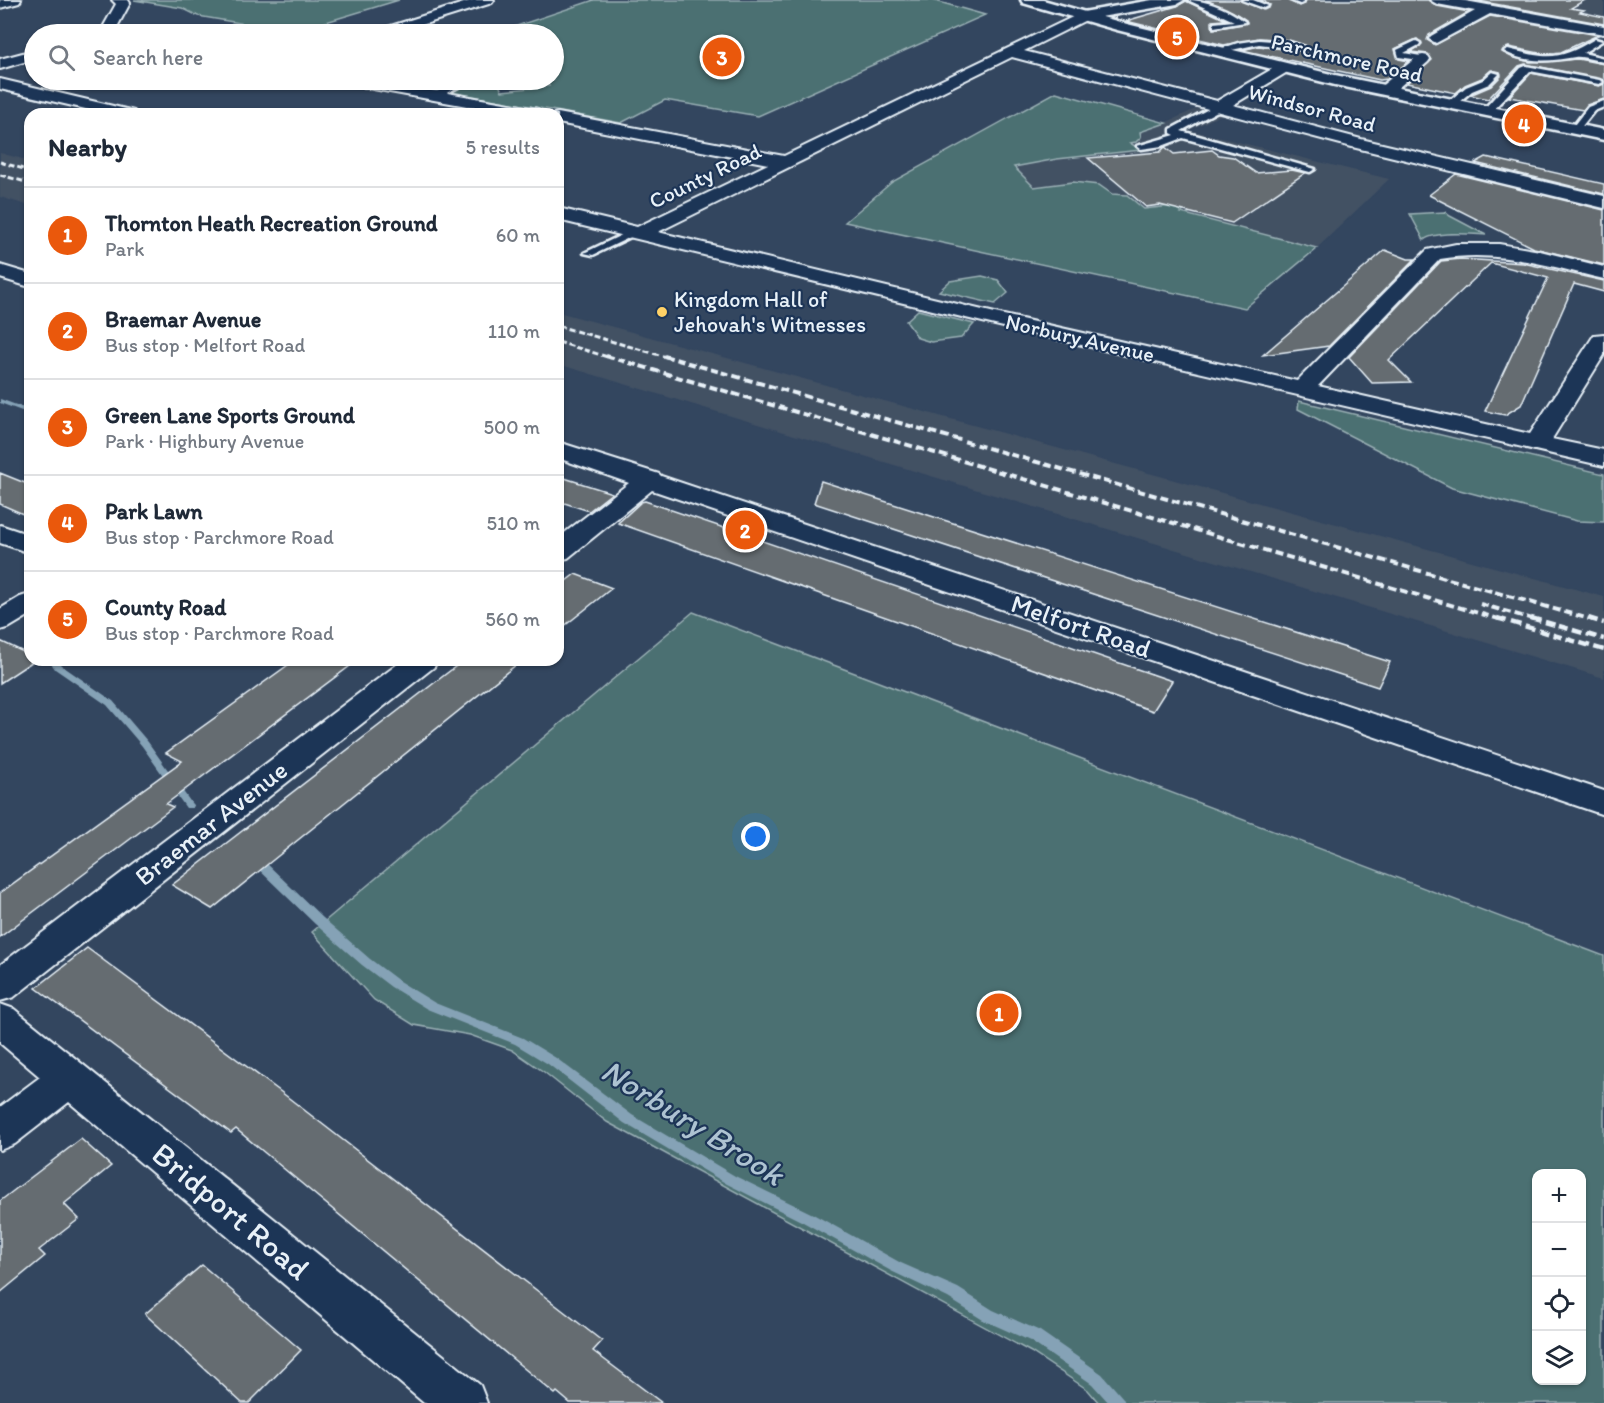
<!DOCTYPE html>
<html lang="en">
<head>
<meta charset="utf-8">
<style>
	:root { --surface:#fff; --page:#f6f6f7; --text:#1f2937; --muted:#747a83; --line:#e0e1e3; --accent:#ea580c }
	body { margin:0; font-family:Itim,sans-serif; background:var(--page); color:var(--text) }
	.controls { position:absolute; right:18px; bottom:18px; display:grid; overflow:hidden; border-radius:12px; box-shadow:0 2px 4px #0004 }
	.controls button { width:54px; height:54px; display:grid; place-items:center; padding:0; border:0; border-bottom:2px solid var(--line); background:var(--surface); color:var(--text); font:30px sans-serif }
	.you { position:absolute; left:756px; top:837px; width:21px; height:21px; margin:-15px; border:4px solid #fff; border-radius:50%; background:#1a73e8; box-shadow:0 0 0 9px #1a73e833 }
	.badge { display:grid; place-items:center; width:39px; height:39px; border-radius:50%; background:var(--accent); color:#fff; font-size:20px; font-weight:700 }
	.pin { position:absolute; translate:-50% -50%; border:3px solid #fff; box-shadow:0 2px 6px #0006 }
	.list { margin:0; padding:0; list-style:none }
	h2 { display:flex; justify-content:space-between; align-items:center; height:78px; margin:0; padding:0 24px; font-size:26px }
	h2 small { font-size:20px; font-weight:400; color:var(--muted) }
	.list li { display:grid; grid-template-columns:39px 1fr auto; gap:18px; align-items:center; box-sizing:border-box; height:96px; padding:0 24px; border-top:2px solid var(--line) }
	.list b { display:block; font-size:22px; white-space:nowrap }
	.list p { margin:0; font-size:20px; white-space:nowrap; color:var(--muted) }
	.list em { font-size:20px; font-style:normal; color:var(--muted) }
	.icon { flex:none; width:33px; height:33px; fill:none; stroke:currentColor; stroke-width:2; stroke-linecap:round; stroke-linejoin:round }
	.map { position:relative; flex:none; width:1604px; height:1403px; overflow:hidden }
	.search { position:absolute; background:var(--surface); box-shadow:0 2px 4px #0004; left:24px; top:24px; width:540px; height:66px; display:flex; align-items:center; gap:15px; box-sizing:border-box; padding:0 21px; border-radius:33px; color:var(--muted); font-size:22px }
	.panel { position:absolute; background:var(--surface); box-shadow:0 2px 4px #0004; left:24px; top:108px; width:540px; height:558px; border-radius:18px }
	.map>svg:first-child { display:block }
</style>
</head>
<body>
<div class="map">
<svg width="1604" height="1403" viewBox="0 0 1604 1403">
	<rect width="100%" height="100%" fill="#33465f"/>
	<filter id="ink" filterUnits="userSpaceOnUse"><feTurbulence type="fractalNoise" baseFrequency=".0167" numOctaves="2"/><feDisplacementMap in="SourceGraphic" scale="12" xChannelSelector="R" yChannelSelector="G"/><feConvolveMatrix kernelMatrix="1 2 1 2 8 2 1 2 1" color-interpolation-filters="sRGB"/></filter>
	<g filter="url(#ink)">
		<path fill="#425164" d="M1457 0H1604V27Z
			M1056 92 1165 123 1198 108 1223 114 1189 130 1389 179 1317 248 1245 308 845 222 892 182Z
			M0 153 30 161V206L0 197Z
			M558 312 1604 597V678L558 364Z"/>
		<path fill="#4c7072" stroke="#9ab0b5" stroke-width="1.5" fill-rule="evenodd" d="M134 0H399L293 32 198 16 182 8Z
			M594 0H932L985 15 758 116 665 100 621 123 451 92 465 86 498 83 502 91 549 86 545 80H554V34H493Z
			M1056 92 1166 123 1140 132 1141 137 1136 142 1130 143 1141 150 1057 159 1014 167 1034 187 1073 182 1099 185 1112 194 1127 195 1144 209 1171 206 1186 209 1181 213 1317 248 1245 308 845 222 892 182Z
			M1445 212 1450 216 1486 235C1471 234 1435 231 1424 240L1410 214Z
			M982 276 998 280 1008 293 995 304 939 291 950 281Z
			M918 310 974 324 961 338 931 342 918 338 906 321Z
			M1299 401 1604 474V522L1577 521 1452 488 1298 409Z
			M693 612 1604 956V1403H1099L1088 1390 1031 1352 607 1122 544 1072 512 1050 470 1035 414 1025 374 1000 312 932ZM1536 1174H1582V1380H1536Z"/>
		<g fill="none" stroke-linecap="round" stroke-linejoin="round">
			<path fill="#85a2b6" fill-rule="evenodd" d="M0 399 30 410V414L0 403Z
				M49 660H57L61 665 113 701 148 742 192 804 194 806 192 808H186L142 746 107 705 55 669Z
				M256 856 260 857 323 918 370 959 399 981 435 1003 523 1038 556 1058 632 1115 735 1176 813 1214 901 1263 958 1288 993 1310 1040 1331 1102 1374 1123 1398 1125 1403H1109L1092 1384 1030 1341 983 1320 948 1298 891 1271 803 1222 727 1184 624 1123 548 1064 515 1044 427 1009 391 987 362 965 315 924 252 863 251 860 252 857Z"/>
		</g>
		<path fill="#656c71" stroke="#e8f1f8" stroke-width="1.5" d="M1205 0H1240L1263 10 1270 5 1259 0H1288L1299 6 1305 4V0H1428L1437 6 1469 12 1429 35 1427 40 1435 45 1490 16 1598 35 1561 52 1544 54 1509 47 1502 52 1512 57 1530 62 1578 59 1604 64V80L1525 64 1519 66 1488 99 1470 95 1491 86 1501 76 1500 72 1491 70 1482 78 1465 85 1456 93 1407 83 1432 60 1428 54 1411 52 1422 44 1417 39 1395 49 1399 59 1409 61 1387 79 1380 80 1242 50 1259 46 1300 51 1306 48 1305 45 1289 40 1259 38 1224 45 1126 21 1177 6 1186 1 1226 20 1212 21 1213 29 1247 23 1246 20 1233 12Z
			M1473 0H1585L1571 8 1584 10 1580 12 1604 17V24Z
			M1531 73 1599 86 1604 84V99L1587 105 1583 110 1509 97Z
			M1165 147 1174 154 1212 150 1219 155 1233 157 1256 173 1292 170 1305 173 1232 223 1160 205 1146 207 1088 158 1160 152Z
			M1486 157 1604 184V194L1475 163Z
			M1456 174 1604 210V265L1534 248 1429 195Z
			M1385 250 1408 259H1415L1329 346 1263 355Z
			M1461 259 1523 263 1604 281V292L1574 284 1521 405 1505 415 1485 411 1548 278 1491 263 1389 360 1411 382 1372 383 1349 357 1441 261Z
			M0 473 30 485V517L0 504Z
			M558 476 612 493 589 511 558 501Z
			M821 481 1390 662 1378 687 814 503Z
			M645 501 1172 681 1153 711 618 523 641 502Z
			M575 574 612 588 558 631V587Z
			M0 641 30 655V660H35L0 683Z
			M295 660H358L166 804 173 807 0 937V893L182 761 166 753Z
			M464 660H522L212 909 172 885Z
			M87 948 281 1092 602 1341 593 1351 662 1403H570L557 1392 555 1394 236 1129 231 1133 36 988Z
			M81 1139 111 1166 64 1204 79 1219 39 1250 45 1256 0 1293V1201Z
			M202 1265 301 1350 249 1403H242L145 1314Z"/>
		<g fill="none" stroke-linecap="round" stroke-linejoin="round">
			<g stroke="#e8f1f8" stroke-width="5">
				<path id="service" d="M1188 0C1207 0 1230 10 1245 22L1214 27V23L1234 21Z
					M1242 0H1253L1268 6 1264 8Z
					M1290 0 1304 2 1300 4Z
					M1595 39 1602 41 1583 53 1604 58V62C1596 61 1584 56 1575 57 1552 61 1526 64 1504 51L1508 49C1549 59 1558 61 1595 39Z
					M1259 40 1288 42 1304 47 1300 49 1259 44 1218 53 1214 51 1238 43Z
					M1416 41 1420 43 1419 45 1404 53 1426 57V61L1399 57 1397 50Z
					M1526 66 1599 80 1603 82 1599 84 1530 71 1490 113H1484V109L1521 68Z
					M1492 72 1499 74 1489 84 1472 91 1454 106H1448V102L1466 87 1483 80Z
					M448 80H456L462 85 439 97H433V93L452 84Z
					M1604 101V107L1594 111 1578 131H1572L1571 129 1588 107Z
					M1218 104 1221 105V109L1181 131 1315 169 1310 172 1183 138 1162 146 1141 149 1137 146 1175 135 1171 133V129Z
					M630 231 639 233 593 255 584 253Z"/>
			</g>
			<g stroke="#e8f1f8" stroke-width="4">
				<path id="minor" d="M0 0H21L19 3 0 8Z
					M112 0H128L130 3 116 29 119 34H105L102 29 116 4Z
					M473 0H494L492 3 393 34H373L375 31Z
					M1430 0H1460L1604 26V34L1490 14 1436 43 1429 39 1431 36 1475 11 1437 4Z
					M1083 12 1088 13 1090 16 1088 19 1024 51 1217 101 1279 65H1289L1292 68 1289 71 1233 105 1361 139 1604 196V208L1352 147 1012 57 658 232 995 313 1297 381 1427 250 1456 244H1499L1540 251 1604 267V279C1550 266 1497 249 1440 259L1318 386 1530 434 1594 335 1604 334V355L1552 439 1604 450V466L995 325 558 220V208L637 227 768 164 558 123V114H554L558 113 784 156Z
					M34 50V59L0 69V59Z
					M1423 55 1428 56 1430 59 1428 62 1391 94H1379L1377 91 1379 88 1418 56Z
					M0 79 134 111 136 114H107L0 89Z
					M343 80H374L538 109 546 114H511L351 85Z
					M0 265 30 274V287L0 278Z
					M558 442 659 474 661 476 1604 791V815L652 490 568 558 558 560V538L629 483 558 458Z
					M0 525 30 535V553L0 543Z
					M30 594V615L10 627 0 630V609L20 597Z
					M403 660H438L434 667 14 997 0 1001V965Z
					M0 1004 14 1009 480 1385 487 1403H424L69 1102 15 1144 0 1150V1107L40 1077 0 1043Z"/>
			</g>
			<g stroke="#e8f1f8" stroke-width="5">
				<path id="tertiary" d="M1152 0H1184L1177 4 1083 20 1076 16 1083 12Z"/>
			</g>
			<g stroke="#e8f1f8" stroke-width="5">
				<path id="secondary" d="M1021 0H1043L1127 24 1335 75 1604 130V140L1335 85 1117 30 1023 3Z"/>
			</g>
			<use href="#service" fill="#1d3557" fill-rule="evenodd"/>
			<use href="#minor" fill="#1d3557" fill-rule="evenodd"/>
			<use href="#tertiary" fill="#1d3557" fill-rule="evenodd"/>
			<use href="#secondary" fill="#1d3557" fill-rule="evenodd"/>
			<path stroke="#e8f1f8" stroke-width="3" stroke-dasharray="6 3" stroke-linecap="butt" d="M0 162 30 171
				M0 175 30 183
				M558 326 670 358
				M558 342 611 358"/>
			<path stroke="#e8f1f8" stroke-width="4" stroke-dasharray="8 4" stroke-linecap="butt" d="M606 356 1502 620
				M664 356 1593 620
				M1480 604 1536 620"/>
			<path stroke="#e8f1f8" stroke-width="4.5" stroke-dasharray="10 4.5" stroke-linecap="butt" d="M1497 618 1604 650
				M1531 618 1604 639
				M1588 618 1604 623"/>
		</g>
	</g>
	<circle fill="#ffd166" stroke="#1d3557" stroke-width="2" cx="662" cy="312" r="6"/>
	<g text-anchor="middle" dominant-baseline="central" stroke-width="4.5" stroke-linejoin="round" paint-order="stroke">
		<g font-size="22" fill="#e8f1f8" stroke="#1d3557">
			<text transform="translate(1347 58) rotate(13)">Parchmore Road</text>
			<text transform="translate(1312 108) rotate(15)">Windsor Road</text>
			<text transform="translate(705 176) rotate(-26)">County Road</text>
			<text transform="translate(1080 338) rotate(13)">Norbury Avenue</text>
		</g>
		<g font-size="22" fill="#e8f1f8" stroke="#1d3557" text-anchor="start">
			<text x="674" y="299">Kingdom Hall of<tspan x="674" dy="25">Jehovah's Witnesses</tspan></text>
		</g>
		<g font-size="26" fill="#e8f1f8" stroke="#1d3557">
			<text transform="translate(1081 626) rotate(19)">Melfort Road</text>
			<text transform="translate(211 823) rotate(-38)">Braemar Avenue</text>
		</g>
		<g font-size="32" fill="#e8f1f8" stroke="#1d3557">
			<text transform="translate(231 1211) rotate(40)">Bridport Road</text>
		</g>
		<g font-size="33" font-style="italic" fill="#aec3d2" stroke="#1d3557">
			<text transform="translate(693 1122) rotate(32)">Norbury Brook</text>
		</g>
	</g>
</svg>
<div class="controls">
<button>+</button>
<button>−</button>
<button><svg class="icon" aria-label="locate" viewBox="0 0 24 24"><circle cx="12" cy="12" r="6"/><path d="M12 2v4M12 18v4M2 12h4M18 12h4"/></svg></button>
<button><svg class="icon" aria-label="layers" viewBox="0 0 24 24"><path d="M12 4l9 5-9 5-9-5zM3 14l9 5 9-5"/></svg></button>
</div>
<div class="you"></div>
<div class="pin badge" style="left:999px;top:1013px">1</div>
<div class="pin badge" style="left:745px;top:530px">2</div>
<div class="pin badge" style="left:722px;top:57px">3</div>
<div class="pin badge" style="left:1524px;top:124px">4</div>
<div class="pin badge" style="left:1177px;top:37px">5</div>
<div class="search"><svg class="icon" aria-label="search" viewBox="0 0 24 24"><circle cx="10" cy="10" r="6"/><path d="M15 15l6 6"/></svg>Search here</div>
<section class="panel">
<h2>Nearby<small>5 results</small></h2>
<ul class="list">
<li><span class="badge">1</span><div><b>Thornton Heath Recreation Ground</b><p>Park</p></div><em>60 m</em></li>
<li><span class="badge">2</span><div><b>Braemar Avenue</b><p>Bus stop · Melfort Road</p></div><em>110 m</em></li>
<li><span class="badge">3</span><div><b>Green Lane Sports Ground</b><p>Park · Highbury Avenue</p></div><em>500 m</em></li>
<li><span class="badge">4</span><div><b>Park Lawn</b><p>Bus stop · Parchmore Road</p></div><em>510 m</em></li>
<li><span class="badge">5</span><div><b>County Road</b><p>Bus stop · Parchmore Road</p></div><em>560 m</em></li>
</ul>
</section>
</div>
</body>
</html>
